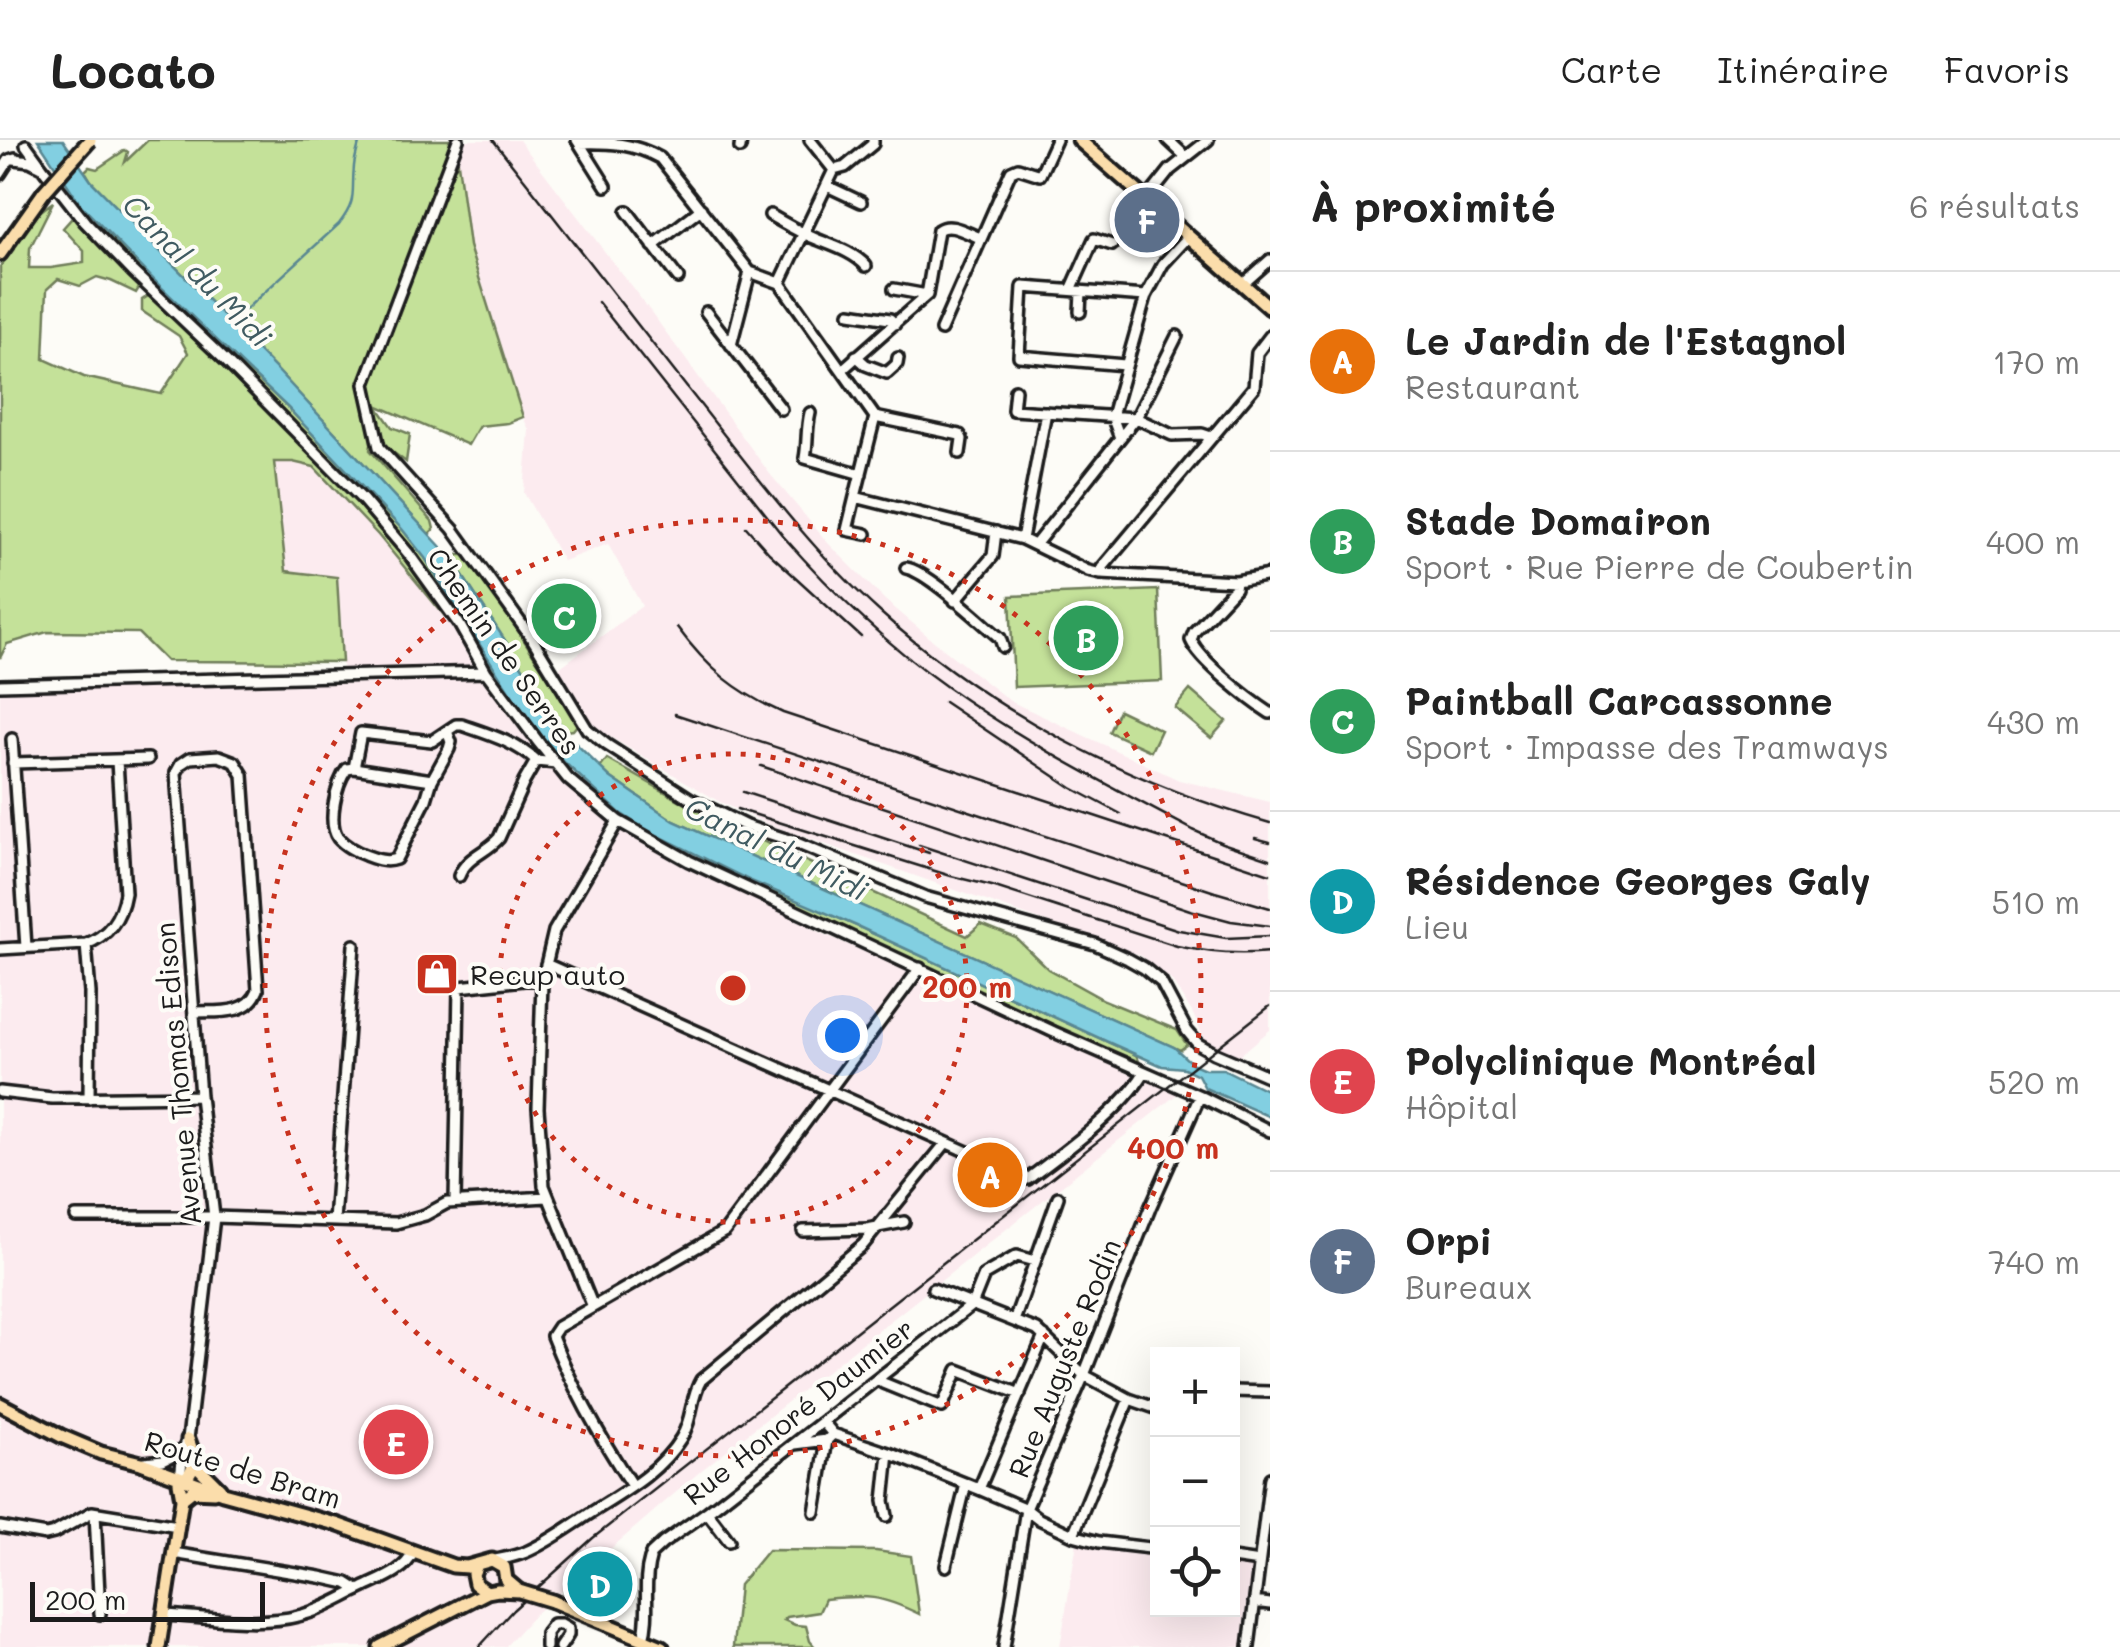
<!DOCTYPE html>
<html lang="fr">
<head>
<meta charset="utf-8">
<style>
	:root { --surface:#fff; --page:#f6f6f6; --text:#222; --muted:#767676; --line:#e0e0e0; --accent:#0b8043 }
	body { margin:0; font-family:Mali,sans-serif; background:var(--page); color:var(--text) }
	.controls { position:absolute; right:30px; bottom:30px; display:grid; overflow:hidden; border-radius:0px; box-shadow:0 10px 40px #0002 }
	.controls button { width:90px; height:90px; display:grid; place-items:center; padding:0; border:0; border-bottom:2px solid var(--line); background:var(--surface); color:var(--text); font:50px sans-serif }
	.scale { position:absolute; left:30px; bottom:25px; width:235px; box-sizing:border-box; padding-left:10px; border:5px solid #1c1c1c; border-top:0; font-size:28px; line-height:35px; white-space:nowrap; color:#1c1c1c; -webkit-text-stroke:8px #fdfcf7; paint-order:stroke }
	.you { position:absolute; left:842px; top:895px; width:35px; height:35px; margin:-25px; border:8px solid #fff; border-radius:50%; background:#1a73e8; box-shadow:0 0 0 15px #1a73e833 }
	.badge { display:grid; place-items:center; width:65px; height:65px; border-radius:50%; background:var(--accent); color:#fff; font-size:32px; font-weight:700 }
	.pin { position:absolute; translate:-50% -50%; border:5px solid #fff; box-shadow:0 2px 10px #0006 }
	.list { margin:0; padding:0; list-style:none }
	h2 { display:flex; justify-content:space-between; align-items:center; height:130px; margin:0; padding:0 40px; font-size:42px }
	h2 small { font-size:32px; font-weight:400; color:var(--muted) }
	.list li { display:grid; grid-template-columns:65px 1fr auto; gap:30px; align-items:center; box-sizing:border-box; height:180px; padding:0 40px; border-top:2px solid var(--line) }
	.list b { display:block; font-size:38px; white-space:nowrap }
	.list p { margin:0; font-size:32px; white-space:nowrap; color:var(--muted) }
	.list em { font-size:32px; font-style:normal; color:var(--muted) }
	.icon { flex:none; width:55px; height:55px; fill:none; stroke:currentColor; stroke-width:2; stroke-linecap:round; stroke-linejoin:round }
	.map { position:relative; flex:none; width:1270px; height:1507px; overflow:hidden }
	header { display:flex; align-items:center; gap:60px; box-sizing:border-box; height:140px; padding:0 50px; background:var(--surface); border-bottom:2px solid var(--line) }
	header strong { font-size:48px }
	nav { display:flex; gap:55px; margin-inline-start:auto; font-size:35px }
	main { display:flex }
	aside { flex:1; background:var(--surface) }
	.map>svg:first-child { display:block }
</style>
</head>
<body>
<header>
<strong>Locato</strong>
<nav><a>Carte</a><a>Itinéraire</a><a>Favoris</a></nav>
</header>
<main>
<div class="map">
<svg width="1270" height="1507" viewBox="0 0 1270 1507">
	<rect width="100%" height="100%" fill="#fdfcf7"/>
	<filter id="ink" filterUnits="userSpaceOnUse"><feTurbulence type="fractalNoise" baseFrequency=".01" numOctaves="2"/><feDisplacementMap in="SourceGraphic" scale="20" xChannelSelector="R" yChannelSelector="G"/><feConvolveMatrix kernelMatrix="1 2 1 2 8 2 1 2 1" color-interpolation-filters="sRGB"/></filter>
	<g filter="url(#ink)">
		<path fill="#fcebef" d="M455 0H519L648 168 770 334 828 403 885 460 942 508 1010 561 1179 640 1270 662V890L1239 916 1205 901 1192 872 1171 840 1140 815 765 683 720 662 595 588 559 528 642 466 608 404 563 421 524 353 529 290 523 277 469 106Z
			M274 321 317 323 404 415 519 589 585 664 621 691 824 794 1180 952 703 1329 535 1474 505 1507H0V550L343 541 337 437 286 431Z
			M1077 1402 1157 1415 1158 1470H1232L1233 1425 1254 1428 1253 1455 1244 1507H1060Z"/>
		<path fill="#c4e199" stroke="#707e5a" stroke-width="2.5" d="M148 0H455L469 106 523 277 508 283 479 286 468 305 376 265 392 287 410 294 406 322 390 310 372 301 370 310 432 381 434 389 429 394 278 231 91 41 85 31 89 27 97 29 125 10 128 12 125 22Z
			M53 62 30 108 29 128H51L84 123V111L63 88 72 78 94 83 104 88 145 131V138L136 153 111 141 97 137 80 146 58 139 47 149 44 219 84 237 161 254 188 213 179 196 142 171V160L156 151 186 183 212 196 288 268 402 389 425 418 466 479 523 573 515 575 508 573 452 485 378 395 314 327 293 322H274L286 431 337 437 342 522 166 521 138 493 47 492 7 504 0 518V127L38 73Z
			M457 415H464L498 460 578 584 573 590 564 591 453 421Z
			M1158 450 1162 541 1014 547 1010 456Z
			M1190 550 1226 581 1211 598 1175 568Z
			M1119 570 1161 590 1151 611 1109 592Z
			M607 619 700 672 967 796 981 784 1016 798 1048 829 1104 860 1177 890 1187 905 1180 910 674 681 610 637 600 628Z
			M702 717 859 787 1136 915 1143 929 705 726 699 721Z
			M768 1410 876 1411 911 1416 919 1474C880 1455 867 1455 825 1459L819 1472 787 1477 784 1480 795 1485 806 1486 810 1501 815 1507H733L739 1445Z"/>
		<path fill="#82cfe1" stroke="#598792" stroke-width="2.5" d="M38 0H63L91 41 278 231 442 408 453 421 567 595 610 637 674 681 1174 907 1191 923 1205 929H1223L1270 952V977L1205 948 1198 935 1184 928 1162 926 1110 903 859 787 751 741 645 689 620 673 552 611 523 573 425 418 402 389 288 268 161 147 81 65Z"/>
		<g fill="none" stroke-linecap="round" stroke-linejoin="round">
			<path stroke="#598792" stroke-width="2.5" d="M245 170 339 84C358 59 351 54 354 26 355 17 358 8 360 0"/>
			<g stroke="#1c1c1c" stroke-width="16">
				<path id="minor" d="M458 0 365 244 379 307 453 389 533 500 587 589 607 605 691 659 746 686 789 700 925 757 1095 804 1128 819 1144 828 1161 842 1187 891 1198 904 1214 913 1270 937
					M577 0 579 3C610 2 633 3 660 18L750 132 780 143 875 277 855 357 1022 399 1088 431 1101 434 1236 441 1270 435
					M1168 0 1185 16
					M579 3 606 46
					M740 8 741 0
					M14 19 30 21 42 27 26 5
					M42 27 85 82 133 132 224 219 363 360 408 413 459 484 486 532 539 603 568 639 618 681 689 721 1054 892 1200 956 1270 991
					M834 30 845 27 873 4V0
					M0 34 9 20 15 18
					M827 46 861 62
					M1147 59 1170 30 1208 0
					M627 71 678 138
					M770 75C782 82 794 89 807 95 826 104 852 110 866 126
					M653 106 701 69
					M780 143 834 30 810 0
					M1243 144 1270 120
					M894 149 927 155
					M1071 150 1094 99 1112 105
					M706 172 781 269
					M1080 172 1081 152
					M850 173 890 179 895 184
					M941 190 1011 31 1018 28 1040 35 1056 0
					M731 205 750 132
					M856 216 866 225 887 233 897 224 898 218
					M1125 225 1019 216 1023 147 1146 156
					M842 230 927 155 938 90C950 81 968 94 981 98
					M1015 250 1013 270 1136 278 1172 295 1202 294 1211 297
					M810 273C806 289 808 303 805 318L861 334
					M875 277 960 295 962 299 960 313
					M1120 298 1112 276 1146 156 1163 124 1189 96
					M855 357 847 390 866 394
					M1022 399 1046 272
					M1035 405 1136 278 1177 196
					M906 428C927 431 981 482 1000 498L1003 507
					M1101 434 1102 428 1254 247 1257 213 1270 196
					M1236 441 1235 448 1194 492 1191 500C1200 521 1250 560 1270 573
					M955 461 993 416 996 392
					M0 545 486 532
					M12 599 26 807
					M13 623 148 619
					M354 628 347 629C336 643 327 683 338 698 344 705 356 712 365 715 376 719 385 723 396 719L426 660 432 640 449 609 451 602 447 591
					M432 640 354 628 361 593 432 601 456 585H462C488 594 516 602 536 621
					M459 736C467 716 486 713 499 698L524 642 536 621 556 623
					M86 804 90 853 89 958
					M0 809 86 804C110 795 121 777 125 753L117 621
					M546 824 1028 1039C1064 1012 1121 971 1144 933
					M0 952 52 958 200 956
					M455 1062 459 847 543 838
					M76 1077H214L396 1083 425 1075 447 1063 547 1057
					M334 1081 354 805
					M803 1091 867 1089 904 1082
					M933 1149 1037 1190 1084 1235 1129 1259 1158 1269
					M593 1167 544 1046 538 968 542 842 554 791 618 681
					M1014 1181 1058 1057
					M879 1238 883 1243 942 1267 958 1230 1020 1254
					M1232 1251 1270 1252
					M823 1282 833 1294 889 1313 979 1349 1026 1369 1039 1379 1073 1395 1099 1402 1158 1409
					M795 1304 827 1300
					M144 1322 163 1320 183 1310
					M180 1339 183 1310 188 1299 214 1077 200 956 176 633 181 624 190 618 219 616 235 622 243 635 258 850C248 876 218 871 194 872
					M632 1346C601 1299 573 1250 552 1196L558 1187 725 1091 920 828
					M979 1349 1044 1196
					M707 1372 729 1401
					M815 1372 827 1300 833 1294
					M95 1373 100 1474
					M887 1376 884 1361 889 1313
					M0 1387 46 1395 54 1393 92 1372 178 1386
					M1073 1395 1129 1259
					M173 1413 320 1437 347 1443 358 1450
					M651 1414 663 1403 707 1372 972 1165 984 1135 1017 1116 1035 1121
					M1232 1418 1259 1422
					M496 1420C505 1418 516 1416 526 1412 547 1403 566 1389 586 1376 620 1354 659 1334 681 1298 693 1280 690 1258 701 1240L863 1105 945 1004
					M946 1426 966 1344
					M1254 1462 1270 1464
					M164 1475C203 1477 260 1486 298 1476 321 1471 341 1458 363 1448 381 1439 404 1432 413 1413
					M643 1499C651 1473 642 1445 650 1419
					M546 1507V1493L553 1484H561L568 1488V1495L560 1507
					M1004 1507 1026 1369 1084 1235 1150 1068 1200 956
					M1249 1507 1270 1338"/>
			</g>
			<g stroke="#1c1c1c" stroke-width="19">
				<path id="major" d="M1079 0 1270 168
					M0 114 44 52
					M0 1264 61 1296 101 1313 141 1323 223 1353 336 1384 453 1426 467 1427 492 1420 504 1427 506 1440 519 1451
					M194 1323 220 1349
					M183 1340C198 1329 194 1314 188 1299
					M182 1359 192 1351 214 1352
					M477 1425 473 1434 475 1444 487 1452
					M552 1461 662 1507
					M159 1507 182 1359 179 1342
					M380 1507 487 1452 498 1450 519 1451"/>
			</g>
			<use href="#minor" stroke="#fdfcf7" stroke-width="9"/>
			<use href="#major" stroke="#fbddab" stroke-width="11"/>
			<path stroke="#1c1c1c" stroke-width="2.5" d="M493 0C564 89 633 179 703 268 759 339 813 412 881 473 992 573 1127 642 1270 683
				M598 162 783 396C832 452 886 504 947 547 1024 602 1110 646 1193 690L1222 703 1270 719
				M746 387 769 413 861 497
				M677 487C708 529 736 552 783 573L1270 734
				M944 562 1072 648 1121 674
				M675 574 1215 752 1270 768
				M761 626 1190 770 1231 781 1270 786
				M743 652 929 713
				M737 669 951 736 992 746 1177 806C1208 813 1238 815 1270 812
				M1255 698 1270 702
				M919 705 1179 790 1226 798 1270 796
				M479 1507 513 1470 593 1398 1270 866"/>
			<g stroke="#1c1c1c" stroke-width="19" stroke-linecap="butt">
				<path id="major-bridge" d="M44 52 90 0
					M519 1451 552 1461"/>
			</g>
			<use href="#major-bridge" stroke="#fbddab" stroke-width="11"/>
		</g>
	</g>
	<g fill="none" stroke="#c8321e" stroke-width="5" stroke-dasharray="5 10">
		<circle cx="733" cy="848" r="234"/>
		<circle cx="733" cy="848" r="468"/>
	</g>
	<defs>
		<g id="shop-square" transform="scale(2.25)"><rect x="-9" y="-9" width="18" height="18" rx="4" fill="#c8321e" stroke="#fdfcf7"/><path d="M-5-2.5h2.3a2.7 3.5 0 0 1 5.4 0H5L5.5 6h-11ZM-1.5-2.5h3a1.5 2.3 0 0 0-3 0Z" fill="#fff"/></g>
	</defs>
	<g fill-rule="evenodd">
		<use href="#shop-square" x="437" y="834"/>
	</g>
	<g text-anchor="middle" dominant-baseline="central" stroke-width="8" stroke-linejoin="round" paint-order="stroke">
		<g font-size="28" fill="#1c1c1c" stroke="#fdfcf7">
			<text transform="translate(505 511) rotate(55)">Chemin de Serres</text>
			<text transform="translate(177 934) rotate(-95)">Avenue Thomas Edison</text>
			<text transform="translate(1064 1218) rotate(-68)">Rue Auguste Rodin</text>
			<text transform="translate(798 1271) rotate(-38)">Rue Honoré Daumier</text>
			<text transform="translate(243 1329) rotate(17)">Route de Bram</text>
		</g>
		<g font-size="28" fill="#1c1c1c" stroke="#fdfcf7" text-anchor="start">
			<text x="470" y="834">Recup auto</text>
		</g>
		<g font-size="30" font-style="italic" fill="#405b61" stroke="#fdfcf7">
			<text transform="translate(198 130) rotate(46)">Canal du Midi</text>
			<text transform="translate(777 708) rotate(26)">Canal du Midi</text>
		</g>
	</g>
	<circle cx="733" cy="848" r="15" fill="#c8321e" stroke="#fdfcf7" stroke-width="5"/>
	<g font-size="30" text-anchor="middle" font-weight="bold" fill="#c8321e" stroke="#fdfcf7" stroke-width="8" stroke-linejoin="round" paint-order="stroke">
		<text x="967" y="858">200 m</text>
		<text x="1173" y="1019">400 m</text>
	</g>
</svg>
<div class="controls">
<button>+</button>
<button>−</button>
<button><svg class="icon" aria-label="locate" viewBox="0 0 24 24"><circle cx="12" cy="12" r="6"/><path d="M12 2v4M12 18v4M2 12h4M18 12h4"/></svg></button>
</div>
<div class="scale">200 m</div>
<div class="you"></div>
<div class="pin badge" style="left:990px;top:1035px;background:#e8710a">A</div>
<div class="pin badge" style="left:1086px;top:498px;background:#2e9e5b">B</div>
<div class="pin badge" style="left:564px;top:476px;background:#2e9e5b">C</div>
<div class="pin badge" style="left:600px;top:1444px;background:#0f9aa8">D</div>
<div class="pin badge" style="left:396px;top:1302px;background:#e0444e">E</div>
<div class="pin badge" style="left:1147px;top:80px;background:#5c6f8a">F</div>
</div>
<aside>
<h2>À proximité<small>6 résultats</small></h2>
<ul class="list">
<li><span class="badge" style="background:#e8710a">A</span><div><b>Le Jardin de l'Estagnol</b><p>Restaurant</p></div><em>170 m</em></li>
<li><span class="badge" style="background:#2e9e5b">B</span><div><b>Stade Domairon</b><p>Sport · Rue Pierre de Coubertin</p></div><em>400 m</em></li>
<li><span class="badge" style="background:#2e9e5b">C</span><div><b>Paintball Carcassonne</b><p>Sport · Impasse des Tramways</p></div><em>430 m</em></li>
<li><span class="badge" style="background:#0f9aa8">D</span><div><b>Résidence Georges Galy</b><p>Lieu</p></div><em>510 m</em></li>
<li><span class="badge" style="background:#e0444e">E</span><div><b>Polyclinique Montréal</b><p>Hôpital</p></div><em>520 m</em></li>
<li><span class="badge" style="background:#5c6f8a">F</span><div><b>Orpi</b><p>Bureaux</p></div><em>740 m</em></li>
</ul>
</aside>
</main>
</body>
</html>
